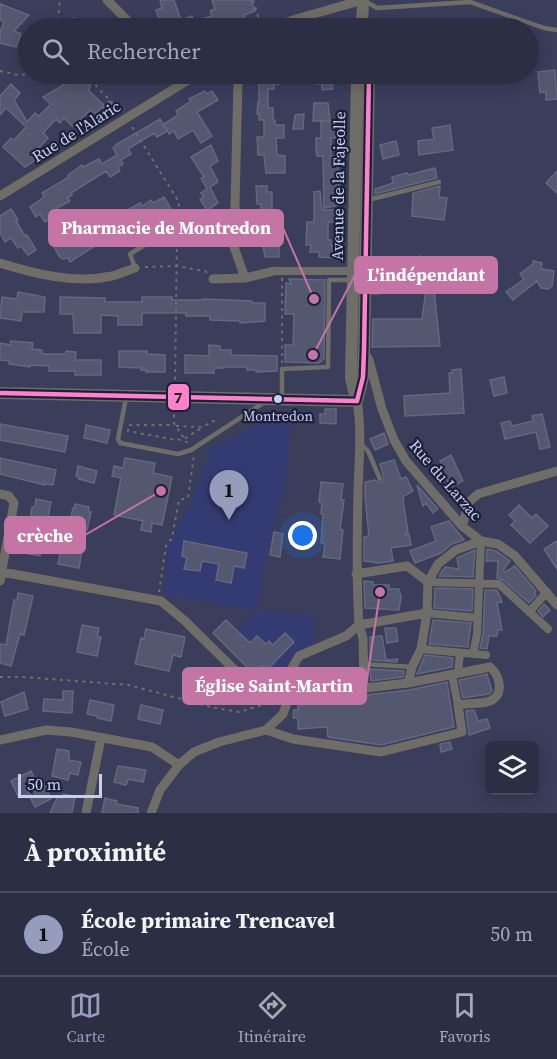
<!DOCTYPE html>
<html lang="fr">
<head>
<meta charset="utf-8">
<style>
	:root { --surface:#2c2e44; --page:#34364b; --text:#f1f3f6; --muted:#a6a8b2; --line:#484a5d; --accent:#969dbc }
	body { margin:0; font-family:"Source Serif 4",serif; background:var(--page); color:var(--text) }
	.controls { position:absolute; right:18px; bottom:18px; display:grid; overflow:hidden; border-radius:9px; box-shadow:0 3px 15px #0003 }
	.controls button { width:54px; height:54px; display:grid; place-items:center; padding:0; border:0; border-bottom:2px solid var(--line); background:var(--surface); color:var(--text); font:30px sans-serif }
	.scale { position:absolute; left:18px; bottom:15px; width:84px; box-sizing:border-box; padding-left:6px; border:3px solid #c8d0f0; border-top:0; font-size:16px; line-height:21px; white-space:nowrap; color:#c8d0f0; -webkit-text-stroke:4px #1b1f37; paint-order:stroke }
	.you { position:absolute; left:303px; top:536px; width:21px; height:21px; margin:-15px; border:4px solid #fff; border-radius:50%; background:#1a73e8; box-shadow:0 0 0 9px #1a73e833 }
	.badge { display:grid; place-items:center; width:39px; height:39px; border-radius:50%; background:var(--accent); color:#111; font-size:20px; font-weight:700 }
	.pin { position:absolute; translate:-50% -50px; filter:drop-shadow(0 2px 3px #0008) }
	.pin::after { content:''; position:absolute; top:32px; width:21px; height:18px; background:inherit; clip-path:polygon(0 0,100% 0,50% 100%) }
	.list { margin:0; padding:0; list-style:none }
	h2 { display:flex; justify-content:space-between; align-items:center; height:78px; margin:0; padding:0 24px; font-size:26px }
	h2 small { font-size:20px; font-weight:400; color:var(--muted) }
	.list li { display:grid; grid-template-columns:39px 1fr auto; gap:18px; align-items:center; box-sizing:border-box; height:84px; padding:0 24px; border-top:2px solid var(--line) }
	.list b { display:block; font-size:22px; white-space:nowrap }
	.list p { margin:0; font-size:20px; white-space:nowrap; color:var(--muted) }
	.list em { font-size:20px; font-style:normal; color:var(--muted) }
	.icon { flex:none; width:33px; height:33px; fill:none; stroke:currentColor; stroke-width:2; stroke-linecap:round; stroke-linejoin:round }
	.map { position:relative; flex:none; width:557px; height:813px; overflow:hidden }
	.search { position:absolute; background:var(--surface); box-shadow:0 3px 15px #0003; left:18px; right:18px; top:18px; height:66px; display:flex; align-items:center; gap:15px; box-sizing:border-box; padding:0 21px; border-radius:33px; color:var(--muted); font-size:22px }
	.sheet { height:162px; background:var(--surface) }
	nav { display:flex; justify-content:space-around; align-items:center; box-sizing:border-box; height:84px; border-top:2px solid var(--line); background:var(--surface); font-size:16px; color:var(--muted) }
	nav a { display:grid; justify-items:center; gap:3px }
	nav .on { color:var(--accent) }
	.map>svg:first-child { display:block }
</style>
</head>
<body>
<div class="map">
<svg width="557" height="813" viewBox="0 0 557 813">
	<rect width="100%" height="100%" fill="#3a3e5b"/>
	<path fill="#343b72" d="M290 409 288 470 285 488 265 560 257 610 314 616 315 643 299 651 284 666 280 683 264 679 253 673 223 644 256 610 164 595 168 544 191 503 212 448Z"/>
	<path fill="#115a3b" d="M338 19 341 28H314L313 24Z"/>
	<path fill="#53576f" stroke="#63677f" stroke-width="1.5" d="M160 0H174L181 20 192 16 194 21 212 16 210 11 215 9 212 0H251L255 11 244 15 246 21 227 27V28H160V26L164 25 163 21 160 22 156 10 162 8Z
		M0 4 29 15 14 31 21 34 16 47 0 43V32L4 22 0 20Z
		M73 18 87 20 85 28H72Z
		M555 70 557 99 546 100V92L540 93 538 72Z
		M70 74H92L89 91 104 105 95 114 90 110 73 127 64 118 60 123 56 119 43 133 48 138 31 156 36 160 25 167 3 147 11 138 14 140 26 127 6 108 0 115V96L11 84 20 93 14 100 27 122 35 113 39 116 51 104 43 97 73 79Z
		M108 74H147L146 83H135L107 79Z
		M259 74H280L279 84H274V89H268V108H273V120H275V125H284V138H276L277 155 285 156V173H266L264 155H258L257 137H264V120H259V114H257L258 102H259Z
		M317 74H331L333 89 322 90V84H317Z
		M205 91 207 94 212 91 218 100 197 112 212 136 201 143 193 130 178 139 174 131 169 134 164 124 178 115 176 111 191 101 189 99Z
		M109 101 118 110 111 114 103 108Z
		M314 103H328L330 120 313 121Z
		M304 114 303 129H293L295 115Z
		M160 119 167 131 157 137 154 133 128 149 131 154 121 160 123 164 118 167 120 171 110 177 106 171 71 193 72 195 67 198 70 201 57 208 60 213 45 222 40 214 36 217 30 207 44 197 42 193 69 177 68 175 82 165 83 167 99 159 102 164 117 155 113 148 117 144Z
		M321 121H334L336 138H331V156H337L340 193V205L324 208 323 156H317L316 150V138H321Z
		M450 125 453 150 419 155 418 141 434 139 432 128Z
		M396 141 399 155 383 159 380 145Z
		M211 145 218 161 210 166 218 182 210 187 218 203 210 208 216 218V225L220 230 209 237 195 217 207 210 200 199 204 197 201 193 207 189 201 178 204 177 191 157Z
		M435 168 437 178 375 194V189L393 183 392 177 407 173 408 175Z
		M557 171V193L546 183Z
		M256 186H267V192H272V210H276L275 222 273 221 272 239 276 240V245H279V257H265L263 245H258V221H260L261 204H257Z
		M440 186 439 197 447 198 444 220 412 216 413 193Z
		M320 191 322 210H334L335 222H328V240H331V246H336V258L319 257V252H310L311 245H306L307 222H314V192Z
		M164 197 171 209 167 213 157 219 155 216 139 224 137 221 122 230 125 235 111 246 103 233 118 224 116 221 121 218 119 215 140 203 142 206 151 200 153 203Z
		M11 209 18 220 16 221 25 236 27 235 36 250 28 255 21 246 18 248 11 238 5 242 0 233V216Z
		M93 230 101 242 70 262 68 258 62 259 59 256 54 247 55 242 69 238 72 243Z
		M420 256 429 264V271L437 274 434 290 440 346 372 347 373 319H422L426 289 419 288Z
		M533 261 542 263 541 269 554 271 552 286 548 289 541 288 537 281 513 300 506 292 524 279 520 274 533 264Z
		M289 279 325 280 324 359 319 363 285 362V345H293L294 314H285L286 283 291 284Z
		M374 280H379V294H373Z
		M18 292 45 297 44 312H22L21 321 0 318 2 297 17 299Z
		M60 297 105 298V302H142V297H172V300H203V299L252 301V303H265V321L240 323V321L210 320V316H186V313H142V325H118V316L101 315V333H74L73 314H60Z
		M11 341 33 343 32 349 42 350V354H66V351L76 352 75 360H101V375H75V371H49V366L30 365V367L9 364 10 361 0 360V343L10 345Z
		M209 345 220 346V350H231V355L277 356V371L256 372V370H247V367H224V368H214V373H185V355L209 356Z
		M119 351H147V354L165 355V372H146V370H141V368L119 367Z
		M461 369 464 413 405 416 404 396 450 393 449 373H452V370Z
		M504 377 507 393 494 396 490 380Z
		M325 409H336V424L320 423V414H325Z
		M542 414 550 447 540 449 536 432 505 439 501 423 510 421 512 426 533 421 532 416Z
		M0 424 68 436 65 452 0 440Z
		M86 425 110 430 107 443 84 438Z
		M384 433 388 444 375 450 370 439Z
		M451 455 463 481 451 487 441 470 444 469 440 461Z
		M0 458 56 470 53 485 45 484V485L0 474Z
		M125 458 155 463 153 473 172 477 162 525 152 523 151 532 141 530 143 521 114 515 121 478 112 476 114 466 123 468Z
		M394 460 401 479 406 477 413 491 404 496 403 501 408 532 405 535 409 534 411 545 391 548 393 561 379 563 364 561V537L369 536 365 497V482L375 480 379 483 383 482 384 478 380 464Z
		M78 466 97 471 94 483 79 479 80 478 76 476Z
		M321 482 343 484 341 500H344L340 529 343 530 340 559 323 557 325 544 321 543 323 514H321L322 502H319Z
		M417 485 438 509 433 513 426 503 423 506Z
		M36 499 51 502 40 556 23 553 32 520H30L32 507H35Z
		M75 504 89 507 88 512H91L87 530 69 526 73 508H75Z
		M519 505 532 518 536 514 548 526 530 543 511 525 515 521 509 515Z
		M449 521 464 540 452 544 441 553 415 563 410 551 436 541 431 527Z
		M274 532 283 534 280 557 270 555Z
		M184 541 247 553 244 568 234 566 231 583 216 580 219 564 202 561 200 571 184 569 187 558 182 556Z
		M557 541V569L544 549Z
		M73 548 82 549 79 568 58 564 61 549 72 551Z
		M487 549 496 551 510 561 503 570 505 572 515 566 536 591 534 593 536 595 529 603 503 580 497 578 498 561H486Z
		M475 550 473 577 439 576 445 567 459 569 457 558Z
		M364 581 373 582V585H389V589H399L401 597 399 610 365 608Z
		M435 588 473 589 472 611 434 608Z
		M485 590H497L502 602 497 603 502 630H498L497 636H489L487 649 480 648 483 634Z
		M18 593 33 596 24 635 20 634 11 666 0 663V644L6 645 14 600H17Z
		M544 604 550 610 543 617 538 611Z
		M226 620 250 643 257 636 266 644 269 641 273 645 285 633 294 642 267 670 262 665 253 673 213 633Z
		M433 620 471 623 468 647 429 644Z
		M82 625 99 628 97 637H101L97 656 77 652Z
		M385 628H396L398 641 387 643Z
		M146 629 185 637 181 657 173 655 169 671 135 664 141 638 144 639Z
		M382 636 386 660 398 659 397 662 370 660V637Z
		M425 655 453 658 452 667 417 674Z
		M370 669 404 671 403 677 371 681Z
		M487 674 492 691 489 694 463 698 459 680Z
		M447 682 454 727 381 745 328 737 327 727 298 729V718H293L294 710H298V704L306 702 409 690Z
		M63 691H73L72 713 43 711 44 699 63 700Z
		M24 692 28 709 5 716 1 702Z
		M90 700 114 705 111 721 97 718V716L87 714Z
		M141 705 163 710 160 724 138 719Z
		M474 710 478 721 487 719 490 728 469 735 466 711Z
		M450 742 452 749 441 752 440 744Z
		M57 749 69 751V760L81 762 78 775 70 773 68 780 52 776Z
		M118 766 146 770 143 782 128 779 126 785 114 782Z
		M31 771 35 779 41 778 51 799 35 807 28 793 19 798 11 781Z
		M63 794 75 796 72 813H50L58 796 63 797Z
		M105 798 117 801 116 804 138 808V813H102Z"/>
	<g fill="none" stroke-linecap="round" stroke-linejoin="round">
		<path stroke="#6e6e73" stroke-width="2" stroke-dasharray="3 4.5" stroke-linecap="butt" d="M253 0 261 26
			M57 28 60 0
			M0 71 18 75 29 74
			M85 74 120 111
			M132 127 179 202 178 216
			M145 267 175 266 205 271 207 273
			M282 278V363
			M175 387 177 234
			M174 407V423L187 443
			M129 425H170L174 423
			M176 426 203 427 213 421 219 422
			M128 429V431L176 440 184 439 203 427
			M159 592 166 546 172 538 179 500 188 498 194 455
			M0 677H23L129 685 215 708 239 712 272 702"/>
		<path stroke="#6f6d67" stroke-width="4.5" d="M365 1 377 8 470 2 544 28 557 30
			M368 200 439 182
			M135 268 130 254 178 224
			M282 397V369L328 367 329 280H353
			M126 398 118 439 120 443 178 454 191 450 263 403
			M362 445 368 451 380 479
			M364 664 412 667"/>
		<path stroke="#6f6d67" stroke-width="8" d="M274 271H353
			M428 582 499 584 548 629
			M529 612 547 592
			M427 613 478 618
			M421 649 486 655
			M473 654 477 634 481 541
			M458 672 460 653
			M452 675 458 705"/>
		<path stroke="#6f6d67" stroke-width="9" d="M107 0 135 28
			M271 28 296 19 363 0
			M235 74 238 80 234 247 245 278
			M0 196 198 74
			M0 263C35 274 75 284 112 276 120 274 128 270 135 268
			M213 279 245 278 274 271
			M365 354 369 360 382 409 394 440 406 461 462 526 481 541 498 544 515 556 557 605
			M0 494 9 496 14 503 0 581
			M462 526 469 502 478 494 557 471
			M2 572 161 601 185 621 248 683 289 697 408 683 490 667C500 676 506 697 487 702 478 704 468 703 458 705L462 732 381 752 293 739 266 730
			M356 574 407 566 428 582
			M408 683 412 667 421 649 427 613 428 582 438 564 456 550 481 541
			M364 688 363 638 359 625 427 613
			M0 740 46 730 71 732 152 747 179 765
			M86 813 101 738
			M151 813 160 790 179 765 194 752 219 742 266 730 283 714 289 697 291 670 299 656 346 636 359 625C356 580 357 535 358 490 359 461 362 430 357 401"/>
		<path stroke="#6f6d67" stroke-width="12" d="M362 28 363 0
			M0 393 357 401
			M356 399 351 378 357 74
			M357 401 363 377 364 351 369 74"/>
		<g stroke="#1b1f37" stroke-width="9">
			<path id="bus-1" d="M0 393 357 401
				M357 401 363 377 364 351 369 74"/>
		</g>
		<use href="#bus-1" stroke="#ff80cb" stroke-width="4.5"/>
	</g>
	<circle fill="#c8d0f0" stroke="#1b1f37" stroke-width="2" cx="278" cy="399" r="5"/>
	<g text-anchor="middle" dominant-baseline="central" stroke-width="4.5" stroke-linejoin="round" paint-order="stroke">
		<g font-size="14" fill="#c8d0f0" stroke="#1b1f37">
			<text x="278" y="416">Montredon</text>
		</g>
		<g font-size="16" fill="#c8d0f0" stroke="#1b1f37">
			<text transform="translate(76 131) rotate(-32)">Rue de l'Alaric</text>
			<text transform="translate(338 186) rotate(-89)">Avenue de la Fajeolle</text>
			<text transform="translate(446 480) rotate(49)">Rue du Larzac</text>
		</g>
	</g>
	<path fill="none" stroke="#c574a6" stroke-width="2" d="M314 299L283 228M313 355L355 275M161 491L85 535M380 592L366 686"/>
	<g fill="#c574a6" stroke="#1b1f37" stroke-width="2">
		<circle cx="314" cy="299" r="6"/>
		<circle cx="313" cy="355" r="6"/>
		<circle cx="161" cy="491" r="6"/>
		<circle cx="380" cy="592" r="6"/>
	</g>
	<g fill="#c574a6" stroke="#c574a6" stroke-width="2">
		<rect x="49" y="210" width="234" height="36" rx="6"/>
		<rect x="355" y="257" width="142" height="36" rx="6"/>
		<rect x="5" y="517" width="80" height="36" rx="6"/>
		<rect x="183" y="668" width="183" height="36" rx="6"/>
	</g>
	<g font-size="18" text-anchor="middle" font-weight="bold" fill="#fff">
		<text x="166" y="234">Pharmacie de Montredon</text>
		<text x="426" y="281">L'indépendant</text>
		<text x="45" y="542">crèche</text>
		<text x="274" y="692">Église Saint-Martin</text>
	</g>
	<rect stroke="#1b1f37" stroke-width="2" x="167" y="383" width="23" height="28" rx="6" fill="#ff80cb"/>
	<g font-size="16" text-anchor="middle" font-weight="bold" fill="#111">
		<text x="178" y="403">7</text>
	</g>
</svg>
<div class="controls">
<button><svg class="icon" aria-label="layers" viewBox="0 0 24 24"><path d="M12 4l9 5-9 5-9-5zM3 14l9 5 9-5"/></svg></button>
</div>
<div class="scale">50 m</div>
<div class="you"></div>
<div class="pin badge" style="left:229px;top:520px">1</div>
<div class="search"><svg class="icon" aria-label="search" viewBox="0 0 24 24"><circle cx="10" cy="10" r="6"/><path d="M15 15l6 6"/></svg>Rechercher</div>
</div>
<section class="sheet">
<h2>À proximité<small></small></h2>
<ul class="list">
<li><span class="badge">1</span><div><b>École primaire Trencavel</b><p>École</p></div><em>50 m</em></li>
</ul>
</section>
<nav>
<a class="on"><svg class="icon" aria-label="map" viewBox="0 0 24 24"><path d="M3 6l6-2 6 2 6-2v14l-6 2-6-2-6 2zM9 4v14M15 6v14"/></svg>Carte</a>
<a><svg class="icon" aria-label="directions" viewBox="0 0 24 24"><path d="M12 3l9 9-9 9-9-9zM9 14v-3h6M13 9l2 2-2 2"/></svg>Itinéraire</a>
<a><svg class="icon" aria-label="saved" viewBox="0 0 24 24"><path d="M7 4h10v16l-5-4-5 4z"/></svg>Favoris</a>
</nav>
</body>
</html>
